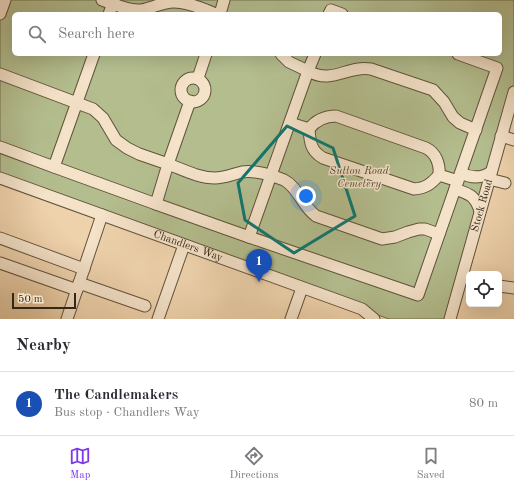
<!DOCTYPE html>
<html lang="en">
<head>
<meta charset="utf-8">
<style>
	:root { --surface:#fff; --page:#f2f2f3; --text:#2b2b33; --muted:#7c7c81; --line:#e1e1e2; --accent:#7c3aed }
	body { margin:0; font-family:"Old Standard TT",serif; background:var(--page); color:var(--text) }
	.controls { position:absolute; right:12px; bottom:12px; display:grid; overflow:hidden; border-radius:6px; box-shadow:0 4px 16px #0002 }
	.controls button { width:36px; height:36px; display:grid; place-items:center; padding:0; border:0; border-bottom:1px solid var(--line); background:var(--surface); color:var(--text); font:20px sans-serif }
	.scale { position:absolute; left:12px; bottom:10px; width:64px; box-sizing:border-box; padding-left:4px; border:2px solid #332716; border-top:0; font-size:11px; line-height:14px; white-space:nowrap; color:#332716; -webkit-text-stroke:3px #f4e2c9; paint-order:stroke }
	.you { position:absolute; left:306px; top:196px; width:14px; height:14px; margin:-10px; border:3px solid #fff; border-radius:50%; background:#1a73e8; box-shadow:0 0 0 6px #1a73e833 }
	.badge { display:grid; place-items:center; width:26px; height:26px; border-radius:50%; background:var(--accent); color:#fff; font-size:13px; font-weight:700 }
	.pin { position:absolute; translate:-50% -33px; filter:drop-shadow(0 1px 2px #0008) }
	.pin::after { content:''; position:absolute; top:21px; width:14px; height:12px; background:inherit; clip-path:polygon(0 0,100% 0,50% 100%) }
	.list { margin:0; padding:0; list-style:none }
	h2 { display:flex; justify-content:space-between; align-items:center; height:52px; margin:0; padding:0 16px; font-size:17px }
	h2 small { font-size:13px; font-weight:400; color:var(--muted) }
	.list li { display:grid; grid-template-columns:26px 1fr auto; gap:12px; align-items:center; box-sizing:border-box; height:64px; padding:0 16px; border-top:1px solid var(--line) }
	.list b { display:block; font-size:15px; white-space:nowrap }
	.list p { margin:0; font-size:13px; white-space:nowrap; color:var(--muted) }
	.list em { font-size:13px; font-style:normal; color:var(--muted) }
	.icon { flex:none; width:22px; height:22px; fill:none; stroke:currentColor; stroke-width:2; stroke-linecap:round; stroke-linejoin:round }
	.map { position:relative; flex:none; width:514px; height:319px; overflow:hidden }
	.search { position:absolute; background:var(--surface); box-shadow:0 4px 16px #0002; left:12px; right:12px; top:12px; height:44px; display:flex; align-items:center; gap:10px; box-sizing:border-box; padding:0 14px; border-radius:6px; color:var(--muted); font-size:15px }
	.sheet { height:116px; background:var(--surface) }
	nav { display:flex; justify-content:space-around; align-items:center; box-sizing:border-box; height:56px; border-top:1px solid var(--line); background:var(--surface); font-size:11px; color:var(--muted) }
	nav a { display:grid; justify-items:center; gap:2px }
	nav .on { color:var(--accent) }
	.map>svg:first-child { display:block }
</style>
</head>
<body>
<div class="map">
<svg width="514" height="319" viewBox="0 0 514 319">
	<rect width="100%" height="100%" fill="#eed2ac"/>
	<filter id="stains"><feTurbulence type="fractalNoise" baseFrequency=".005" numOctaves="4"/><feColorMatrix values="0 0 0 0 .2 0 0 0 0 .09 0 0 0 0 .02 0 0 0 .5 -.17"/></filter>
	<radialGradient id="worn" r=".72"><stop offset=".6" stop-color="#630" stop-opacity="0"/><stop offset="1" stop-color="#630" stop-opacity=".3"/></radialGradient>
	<path fill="#b3bd8e" stroke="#737252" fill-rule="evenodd" d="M0 0H514V92L450 319H389L0 178ZM14 14H500V54H14Z"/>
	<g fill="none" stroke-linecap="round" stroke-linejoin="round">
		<g stroke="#62523c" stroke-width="13">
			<g id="minor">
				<path d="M102 0C114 4 128 11 141 10 153 8 162 2 174 2 188 2 203 9 216 14"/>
				<path d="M0 14 5 0"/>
				<path d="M109 14 114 0"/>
				<path d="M220 14 224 0"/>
				<path d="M329 14 331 10 342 14"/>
				<path d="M315 54 308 71C333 85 347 65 371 69L433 90 444 102 453 117 460 123 476 130"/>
				<path d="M0 74 93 109 103 118 116 140 127 148 139 154 168 164 156 204 54 167"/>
				<circle cx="193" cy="90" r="12"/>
				<path d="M198 78 206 54"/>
				<path d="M190 101 168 164C184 170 199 178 215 178 224 178 233 174 242 172 254 170 273 175 284 180 298 187 302 206 316 216L382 239 395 237 408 232 419 229H425L439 234"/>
				<path d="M290 123 309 129C316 120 324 116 336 116L426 148C436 153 440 164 439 175L458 181"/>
				<path d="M309 129C310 143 311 151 323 158L414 189C426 188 431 184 439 175"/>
				<path d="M501 136 514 140"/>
				<path d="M0 147 54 167 94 54"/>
				<path d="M461 173C471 178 481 179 491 172"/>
				<path id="s1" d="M0 178 362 309 374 319"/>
				<path d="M489 179 505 183"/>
				<path d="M455 189C469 194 475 195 480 211"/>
				<path d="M156 204 249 237 308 71 289 62 281 54"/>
				<path d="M249 237 418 295 497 68 458 54"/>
				<path d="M0 238 84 269"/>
				<path d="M0 263 77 290"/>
				<path d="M79 283 145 306"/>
				<path d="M499 286 514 288"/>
				<path d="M67 319 102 215"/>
				<path d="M158 319 184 245"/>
				<path d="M291 319 302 288"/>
				<path id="s2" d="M450 319 514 92"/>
			</g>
		</g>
		<use href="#minor" stroke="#f4e2c9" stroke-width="11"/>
	</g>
	<path fill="none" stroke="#0f766e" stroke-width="3" stroke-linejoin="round" d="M287 126 333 148 355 216 294 253 245 220 238 183Z"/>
	<g text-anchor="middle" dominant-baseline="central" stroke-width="3" stroke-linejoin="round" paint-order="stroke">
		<g font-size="11" font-style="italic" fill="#534c34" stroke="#f4e2c9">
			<text x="359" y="171">Sutton Road<tspan x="359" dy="13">Cemetery</tspan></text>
		</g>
		<g font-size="11" fill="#332716" stroke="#f4e2c9">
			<text stroke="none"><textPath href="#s2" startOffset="118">Stock Road</textPath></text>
			<text stroke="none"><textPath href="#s1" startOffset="200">Chandlers Way</textPath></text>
		</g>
	</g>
	<rect width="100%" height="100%" filter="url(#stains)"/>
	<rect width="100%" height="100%" fill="url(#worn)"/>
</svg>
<div class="controls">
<button><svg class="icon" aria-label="locate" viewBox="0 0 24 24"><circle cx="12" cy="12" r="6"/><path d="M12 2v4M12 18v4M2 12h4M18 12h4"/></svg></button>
</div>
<div class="scale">50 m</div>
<div class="you"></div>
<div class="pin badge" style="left:259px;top:282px;background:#1a4fb4">1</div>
<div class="search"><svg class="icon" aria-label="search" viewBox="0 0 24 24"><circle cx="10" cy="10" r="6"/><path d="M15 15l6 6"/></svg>Search here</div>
</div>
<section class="sheet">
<h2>Nearby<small></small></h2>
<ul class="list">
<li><span class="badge" style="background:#1a4fb4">1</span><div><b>The Candlemakers</b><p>Bus stop · Chandlers Way</p></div><em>80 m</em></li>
</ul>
</section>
<nav>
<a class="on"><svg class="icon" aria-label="map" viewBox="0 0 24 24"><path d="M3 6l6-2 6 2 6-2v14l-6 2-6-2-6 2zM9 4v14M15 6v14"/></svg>Map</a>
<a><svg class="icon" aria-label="directions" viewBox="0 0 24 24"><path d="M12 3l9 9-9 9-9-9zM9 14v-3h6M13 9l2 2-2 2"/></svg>Directions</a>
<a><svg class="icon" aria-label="saved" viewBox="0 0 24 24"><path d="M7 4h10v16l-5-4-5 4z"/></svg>Saved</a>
</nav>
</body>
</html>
